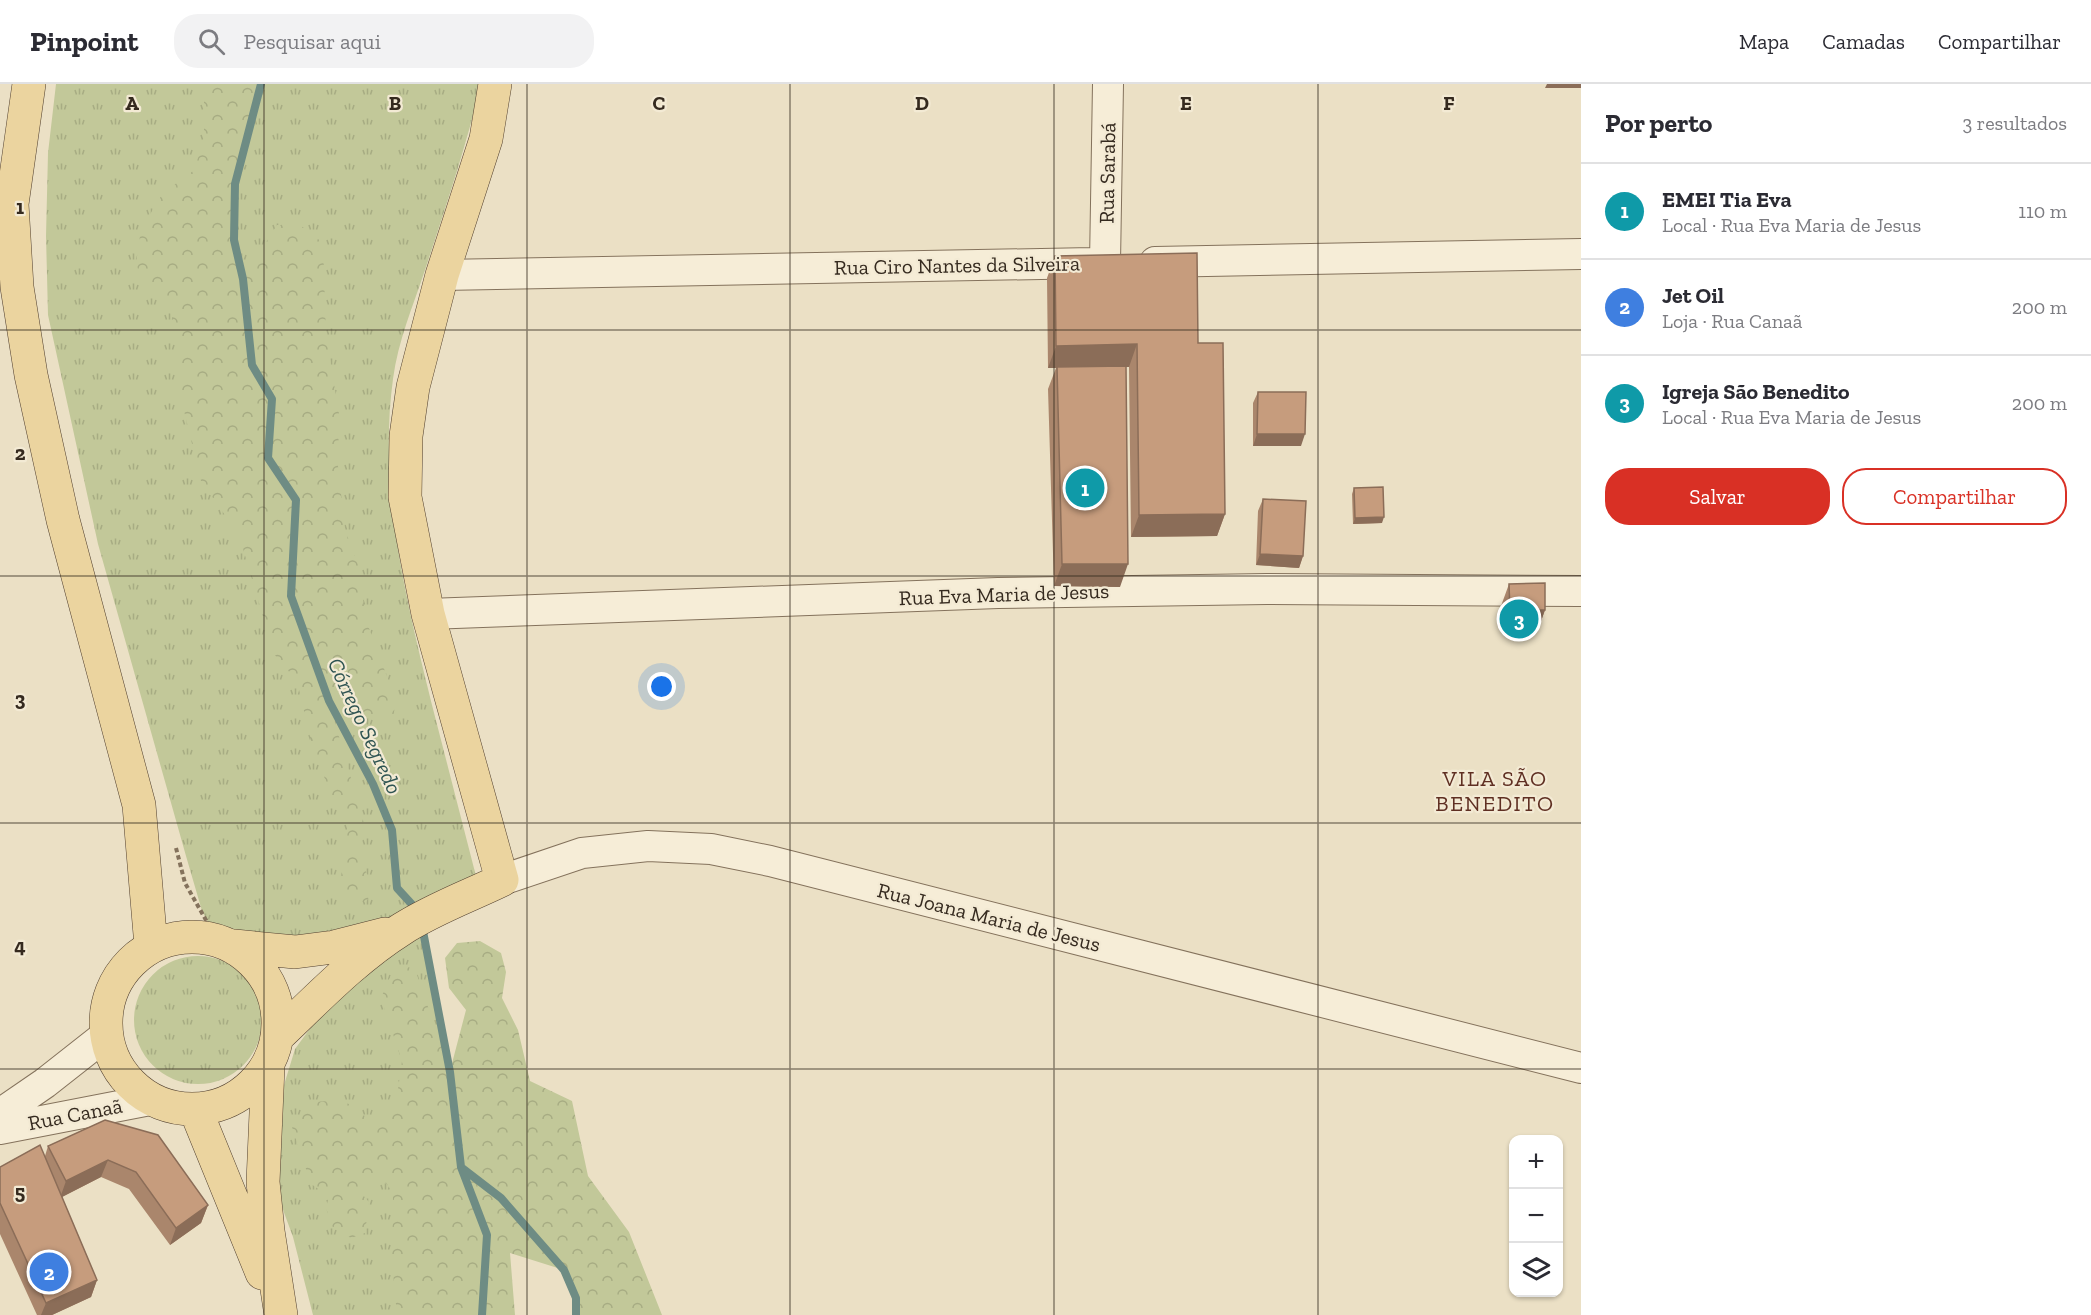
<!DOCTYPE html>
<html lang="pt">
<head>
<meta charset="utf-8">
<style>
	:root { --surface:#fff; --page:#f2f2f3; --text:#2b2b33; --muted:#7c7c81; --line:#e1e1e2; --accent:#d93025 }
	body { margin:0; font-family:"Zilla Slab",serif; background:var(--page); color:var(--text) }
	.controls { position:absolute; right:18px; bottom:18px; display:grid; overflow:hidden; border-radius:12px; box-shadow:0 2px 4px #0004 }
	.controls button { width:54px; height:54px; display:grid; place-items:center; padding:0; border:0; border-bottom:2px solid var(--line); background:var(--surface); color:var(--text); font:30px sans-serif }
	.you { position:absolute; left:662px; top:603px; width:21px; height:21px; margin:-15px; border:4px solid #fff; border-radius:50%; background:#1a73e8; box-shadow:0 0 0 9px #1a73e833 }
	.badge { display:grid; place-items:center; width:39px; height:39px; border-radius:50%; background:var(--accent); color:#fff; font-size:20px; font-weight:700 }
	.pin { position:absolute; translate:-50% -50%; border:3px solid #fff; box-shadow:0 2px 6px #0006 }
	.list { margin:0; padding:0; list-style:none }
	h2 { display:flex; justify-content:space-between; align-items:center; height:78px; margin:0; padding:0 24px; font-size:26px }
	h2 small { font-size:20px; font-weight:400; color:var(--muted) }
	.list li { display:grid; grid-template-columns:39px 1fr auto; gap:18px; align-items:center; box-sizing:border-box; height:96px; padding:0 24px; border-top:2px solid var(--line) }
	.list b { display:block; font-size:22px; white-space:nowrap }
	.list p { margin:0; font-size:20px; white-space:nowrap; color:var(--muted) }
	.list em { font-size:20px; font-style:normal; color:var(--muted) }
	.actions { display:flex; gap:12px; padding:18px 24px }
	.actions a { flex:1; padding:14px 0; border:2px solid var(--accent); border-radius:24px; text-align:center; font-size:21px; color:var(--accent) }
	.actions .main { background:var(--accent); color:#fff }
	.icon { flex:none; width:33px; height:33px; fill:none; stroke:currentColor; stroke-width:2; stroke-linecap:round; stroke-linejoin:round }
	.map { position:relative; flex:none; width:1581px; height:1231px; overflow:hidden }
	header { display:flex; align-items:center; gap:36px; box-sizing:border-box; height:84px; padding:0 30px; background:var(--surface); border-bottom:2px solid var(--line) }
	header strong { font-size:28px }
	nav { display:flex; gap:33px; margin-inline-start:auto; font-size:21px }
	.search { width:420px; height:54px; background:var(--page); display:flex; align-items:center; gap:15px; box-sizing:border-box; padding:0 21px; border-radius:24px; color:var(--muted); font-size:22px }
	main { display:flex }
	aside { flex:1; background:var(--surface) }
	.map>svg:first-child { display:block }
</style>
</head>
<body>
<header>
<strong>Pinpoint</strong>
<div class="search"><svg class="icon" aria-label="search" viewBox="0 0 24 24"><circle cx="10" cy="10" r="6"/><path d="M15 15l6 6"/></svg>Pesquisar aqui</div>
<nav><a>Mapa</a><a>Camadas</a><a>Compartilhar</a></nav>
</header>
<main>
<div class="map">
<svg width="1581" height="1231" viewBox="0 0 1581 1231">
	<defs>
		<pattern id="grass-tufts" width="24" height="20" patternUnits="userSpaceOnUse" patternTransform="scale(1.5)"><rect width="24" height="20" fill="#c2c899"/><path d="M3 7l-1-3M5 7V3M7 7l1-3M15 17l-1-3M17 17v-4M19 17l1-3" fill="none" stroke="#a7ac83"/></pattern>
		<pattern id="forest-crowns" width="20" height="18" patternUnits="userSpaceOnUse" patternTransform="scale(1.5)"><rect width="20" height="18" fill="#c2c899"/><path d="M2 6a3 3 0 1 1 6 0M12 15a3 3 0 1 1 6 0" fill="none" stroke="#a7ac83"/></pattern>
	</defs>
	<rect width="100%" height="100%" fill="#ebe0c5"/>
	<path fill="url(#grass-tufts)" d="M56 0H481C466 63 445 125 425 186 413 222 398 257 393 295 378 404 406 515 432 621 447 679 462 738 477 796L387 837 278 860 221 850 209 840 202 827 186 772 98 460 48 231 46 152 48 69Z
		M420 841 450 988 482 1231H313L293 1153 275 1104 284 1001 295 965 317 935Z
		M134 936a64 64 0 1 1 128 0a64 64 0 1 1-128 0Z"/>
	<path fill="url(#forest-crowns)" d="M204 0H261L235 100 234 156 243 194 277 141H300L323 159 326 251 339 330 338 382 345 446 358 480 366 536 396 617 392 639 329 618 365 743 359 773 372 801V808L366 818 348 814 340 801 348 738 333 716 312 661 297 597 274 570 239 451 201 397 179 306 180 251 170 228 142 198 136 179 141 145 163 109 193 87 204 57Z
		M480 857 501 869 506 888 502 914 518 946 530 997 572 1017 588 1092 629 1148 662 1231H576V1213L564 1186 510 1169 515 1231H397L392 1178 393 1109 384 1096 368 1094 362 1110 369 1118 365 1149 351 1154 333 1144 326 1124 329 1112 311 1100 292 1043 314 1018 343 1016 364 1031 372 1054 397 1012 402 977 381 914 391 891 407 882 416 888 450 987 466 926 449 904 445 874 457 859Z"/>
	<g fill="none" stroke-linecap="round" stroke-linejoin="round">
		<path stroke="#6e8c84" stroke-width="8" d="M261 0 235 100 234 156 243 195 252 281 272 315 268 374 296 416 291 512 329 617 373 700 392 746 397 804 418 827
			M422 842 450 988 461 1083 487 1151 482 1231
			M462 1084 501 1114 564 1186 576 1214V1231"/>
		<g stroke="#84725c" stroke-width="32">
			<path id="minor" d="M1155 178 1581 170
				M1105 179 1108 0
				M442 191 1092 179
				M428 530 998 509 1267 505 1581 507
				M502 796 582 769 648 762 711 765 770 777 1581 984
				M0 1030 45 999 106 951
				M0 1045 150 1016"/>
		</g>
		<g stroke="#524030" stroke-width="34">
			<path id="major" d="M29 0 12 120 17 203 31 291 63 436 139 721 151 862
				M106 939a86 86 0 1 1 172 0a86 86 0 1 1-172 0Z
				M234 862 295 868 334 863 385 850
				M279 951C318 914 356 874 402 845 433 825 469 812 502 796L428 530 405 413 406 352 413 303 442 191 486 55 495 0
				M268 983 263 1098 268 1147 281 1231
				M196 1027 262 1189"/>
		</g>
		<path stroke="#84725c" stroke-width="4" stroke-dasharray="4.5 3" stroke-linecap="butt" d="M176 764 185 799 211 845"/>
		<use href="#minor" stroke="#f6edd7" stroke-width="30"/>
		<use href="#major" stroke="#ebd49f" stroke-width="33"/>
	</g>
	<path fill="#aa866c" d="M1055 172 1198 259 1225 430 1217 452 1131 453 1129 283H1126L1120 503 1054 502 1048 305 1056 284H1048L1047 194Z
		M1258 308 1301 362H1253V319Z
		M1354 404 1382 439 1353 440 1352 410Z
		M1263 415 1303 472 1299 484 1256 481 1258 427Z
		M1509 500 1545 526 1537 548H1501V522Z
		M105 1036 208 1121 201 1139 170 1161 129 1105 101 1093 62 1113 97 1196 91 1213 52 1231H37L0 1150V1083L45 1072 48 1062Z"/>
	<path fill="#8b6d58" d="M1547 0H1581V4H1545Z
		M1137 260 1129 283 1048 284 1056 262Z
		M1257 350H1305L1301 362H1253Z
		M1225 430 1217 452 1131 453 1139 431Z
		M1384 433 1382 439 1353 440 1355 434Z
		M1260 470 1303 472 1299 484 1256 481Z
		M1062 480H1128L1120 503 1054 502Z
		M1510 526H1545L1537 548H1501Z
		M108 1076 101 1093 60 1114 66 1097Z
		M208 1121 201 1139 170 1161 176 1144Z
		M97 1196 91 1213 52 1231H41L46 1219Z"/>
	<path fill="#c69c7d" stroke="#8b6d58" stroke-width="1.5" d="M1197 169 1198 259H1223L1225 430 1139 431 1137 260 1056 262 1055 172Z
		M1126 282 1128 480H1062L1057 283Z
		M1258 308H1306L1305 350H1257Z
		M1383 403 1384 433 1355 434 1354 404Z
		M1263 415 1306 417 1303 472 1260 470Z
		M1545 499V526H1510L1509 500Z
		M105 1036 158 1051 208 1121 176 1144 136 1088 108 1076 66 1097 48 1062Z
		M40 1061 97 1196 46 1219 0 1119V1083Z"/>
	<path fill="none" stroke="#352a1f" stroke-width="1.5" stroke-opacity="0.55" d="M264 0V1231M527 0V1231M790 0V1231M1054 0V1231M1318 0V1231M0 246H1581M0 492H1581M0 739H1581M0 985H1581"/>
	<g text-anchor="middle" dominant-baseline="central" stroke-width="4.5" stroke-linejoin="round" paint-order="stroke">
		<g font-size="21" fill="#352a1f" stroke="#f3ead4">
			<text transform="translate(1107 89) rotate(-89)">Rua Sarabá</text>
			<text transform="translate(957 181) rotate(-1)">Rua Ciro Nantes da Silveira</text>
			<text transform="translate(1004 510) rotate(-2)">Rua Eva Maria de Jesus</text>
			<text transform="translate(989 833) rotate(14)">Rua Joana Maria de Jesus</text>
			<text transform="translate(75 1030) rotate(-11)">Rua Canaã</text>
		</g>
		<g font-size="22" font-style="italic" fill="#2f5452" stroke="#f3ead4">
			<text transform="translate(365 642) rotate(65)">Córrego Segredo</text>
		</g>
		<g font-size="22" letter-spacing="1.5" fill="#5f2f22" stroke="#f3ead4">
			<text x="1495" y="694">VILA SÃO<tspan x="1495" dy="25">BENEDITO</tspan></text>
		</g>
	</g>
	<g font-size="20" text-anchor="middle" font-weight="bold" fill="#352a1f" stroke="#f3ead4" stroke-width="4.5" stroke-linejoin="round" paint-order="stroke">
		<text x="132" y="26">A</text>
		<text x="395" y="26">B</text>
		<text x="659" y="26">C</text>
		<text x="922" y="26">D</text>
		<text x="1186" y="26">E</text>
		<text x="1449" y="26">F</text>
		<text x="20" y="130">1</text>
		<text x="20" y="376">2</text>
		<text x="20" y="622">3</text>
		<text x="20" y="869">4</text>
		<text x="20" y="1115">5</text>
	</g>
</svg>
<div class="controls">
<button>+</button>
<button>−</button>
<button><svg class="icon" aria-label="layers" viewBox="0 0 24 24"><path d="M12 4l9 5-9 5-9-5zM3 14l9 5 9-5"/></svg></button>
</div>
<div class="you"></div>
<div class="pin badge" style="left:1085px;top:404px;background:#0f9aa8">1</div>
<div class="pin badge" style="left:49px;top:1188px;background:#3f7fe0">2</div>
<div class="pin badge" style="left:1519px;top:535px;background:#0f9aa8">3</div>
</div>
<aside>
<h2>Por perto<small>3 resultados</small></h2>
<ul class="list">
<li><span class="badge" style="background:#0f9aa8">1</span><div><b>EMEI Tia Eva</b><p>Local · Rua Eva Maria de Jesus</p></div><em>110 m</em></li>
<li><span class="badge" style="background:#3f7fe0">2</span><div><b>Jet Oil</b><p>Loja · Rua Canaã</p></div><em>200 m</em></li>
<li><span class="badge" style="background:#0f9aa8">3</span><div><b>Igreja São Benedito</b><p>Local · Rua Eva Maria de Jesus</p></div><em>200 m</em></li>
</ul>
<div class="actions"><a class="main">Salvar</a><a>Compartilhar</a></div>
</aside>
</main>
</body>
</html>
